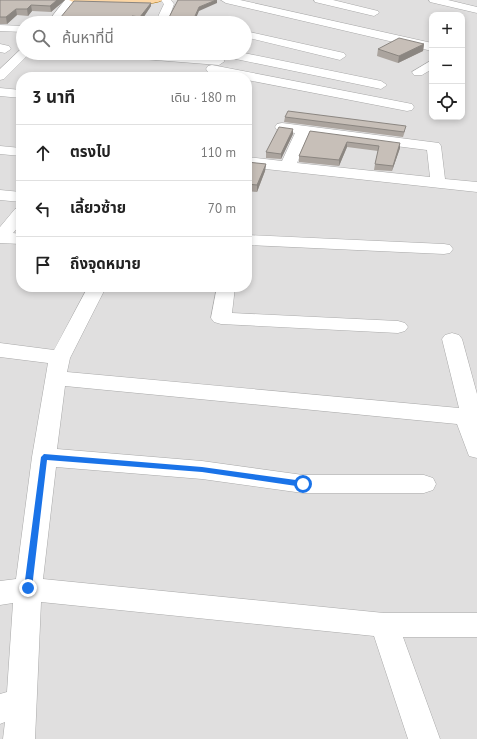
<!DOCTYPE html>
<html lang="th">
<head>
<meta charset="utf-8">
<style>
	:root { --surface:#fff; --page:#f6f6f6; --text:#222; --muted:#767676; --line:#e0e0e0 }
	body { margin:0; font-family:"PT Sans","Noto Sans Thai",sans-serif; background:var(--page); color:var(--text) }
	.controls { position:absolute; right:12px; top:12px; display:grid; overflow:hidden; border-radius:8px; box-shadow:0 2px 6px #0003 }
	.controls button { width:36px; height:36px; display:grid; place-items:center; padding:0; border:0; border-bottom:1px solid var(--line); background:var(--surface); color:var(--text); font:20px sans-serif }
	.stop { position:absolute; width:12px; height:12px; margin:-9px; border:3px solid #1a73e8; border-radius:50%; background:#fff }
	.stop.end { background:#1a73e8; border-color:#fff; box-shadow:0 1px 4px #0008 }
	.list { margin:0; padding:0; list-style:none }
	h2 { display:flex; justify-content:space-between; align-items:center; height:52px; margin:0; padding:0 16px; font-size:17px }
	h2 small { font-size:13px; font-weight:400; color:var(--muted) }
	.list li { display:grid; grid-template-columns:26px 1fr auto; gap:12px; align-items:center; box-sizing:border-box; height:56px; padding:0 16px; border-top:1px solid var(--line) }
	.list b { display:block; font-size:15px; white-space:nowrap }
	.list em { font-size:13px; font-style:normal; color:var(--muted) }
	.icon { flex:none; width:22px; height:22px; fill:none; stroke:currentColor; stroke-width:2; stroke-linecap:round; stroke-linejoin:round }
	.map { position:relative; flex:none; width:477px; height:739px; overflow:hidden }
	.search { position:absolute; background:var(--surface); box-shadow:0 2px 6px #0003; left:16px; top:16px; width:236px; height:44px; display:flex; align-items:center; gap:10px; box-sizing:border-box; padding:0 14px; border-radius:22px; color:var(--muted); font-size:15px }
	.panel { position:absolute; background:var(--surface); box-shadow:0 2px 6px #0003; left:16px; top:72px; width:236px; height:220px; border-radius:16px }
	.map>svg:first-child { display:block }
</style>
</head>
<body>
<div class="map">
<svg width="477" height="739" viewBox="0 0 477 739">
	<rect width="100%" height="100%" fill="#f2efe9"/>
	<path fill="#e0dfdf" fill-rule="evenodd" d="M0 0 138 3 179 0H477V739H0ZM432 15H462V117H432ZM23 23H245V53H23ZM21 77H247V287H21Z"/>
	<g fill="none" stroke-linecap="round" stroke-linejoin="round">
		<g stroke="#a9a9a9" stroke-width="1">
			<path id="minor" d="M65 0H76L59 23H47Z
				M161 0H171L174 4 167 23H155L164 4Z
				M221 0H240L432 43V51L226 3Z
				M314 0H333L378 11 379 13 374 16 315 2Z
				M429 0H448L477 7V13L430 2Z
				M0 25 23 26V32L0 31Z
				M245 31 344 53 346 56 340 60 245 37Z
				M0 44 9 46 11 49 5 53 0 52Z
				M20 50H23V53H30L4 79 0 80V69Z
				M111 53H164L219 57 225 61 219 65 117 57Z
				M220 53H244L381 81 387 85 381 89 226 57Z
				M432 60V69L422 75H414L412 72Z
				M212 65 407 103 412 104 414 107 412 110 407 111 247 80V77H234L208 72 206 69 208 66Z
				M0 88 21 90V98L0 96Z
				M282 123 439 143 441 146 445 179 477 182V192L247 167V157L282 161 295 133 277 130 275 127 277 124ZM309 135 427 150 430 177 297 163Z
				M0 146 21 148V156L0 154Z
				M0 190 21 192V202L0 200Z
				M21 208V224L13 233 21 234V244L0 243V227L15 209Z
				M247 235 444 244 450 245 453 249 450 253 444 254 247 245Z
				M88 287H106L70 358 67 372 459 408 442 339 445 335 452 333 459 335 462 339 477 394V458L469 456 457 424 65 386 57 449 202 461 303 475H424L433 478 436 484 433 490 424 493H303L202 479 56 467 43 579 384 613H477V637H403L440 739H408L374 636 41 602 35 739H3L5 722 0 724V694L7 692 13 603 0 605V581L16 579 32 457 48 363 0 357V343L54 350Z
				M217 287H235L232 313 398 321 405 323 408 327 405 331 398 333 221 324 214 322 211 318Z"/>
		</g>
		<g stroke="#a06b00" stroke-width="1">
			<path id="major" d="M69 0H162C156 7 88 4 75 3Z"/>
		</g>
		<use href="#minor" fill="#fff" fill-rule="evenodd"/>
		<use href="#major" fill="#fcd6a4" fill-rule="evenodd"/>
	</g>
	<path fill="#aba49e" d="M0 0H65L51 12 32 11 28 16 17 15 7 24H0Z
		M151 3V6L141 21 132 20 129 23H56Z
		M424 44 423 51 398 63 377 56 378 49Z
		M285 117 405 131 403 137 284 122Z
		M310 131 400 148 392 171 374 170 375 164 378 151 347 147 339 166 299 162V156Z
		M21 134V147L19 146 17 138Z
		M293 134 281 159 266 158V152Z
		M247 162 266 164 265 171 257 192 247 191Z"/>
	<path fill="#8b8681" d="M57 0H65L51 12 50 6Z
		M216 0H217V3L199 11 194 23H192L199 7Z
		M151 3V6L141 21 140 17Z
		M31 5 32 11 28 16 27 9Z
		M16 9 17 15 7 24 6 17Z
		M132 16V20L129 23H125Z
		M424 44 423 51 398 63 399 56Z
		M293 129V134L281 159V154Z
		M347 142V147L339 166V160Z
		M400 143V148L392 171 393 166Z
		M266 164 265 171 257 192V185Z"/>
	<path fill="#c7bfb8" stroke="#8b8681" d="M0 0H57L50 6 31 5 27 9H16L6 17H0Z
		M178 0H216L199 7 192 23H166Z
		M74 1 151 3 140 17 132 16 125 23 100 22 99 23H56Z
		M399 38 424 44 399 56 378 49Z
		M87 73 121 77H82Z
		M288 111 406 126 404 132 285 117Z
		M279 127 293 129 281 154 266 152Z
		M310 131 400 143 393 166 375 164 379 146 347 142 339 160 299 156Z
		M21 134V141V139L17 138Z
		M247 162 266 164 257 185 247 184Z"/>
	<path fill="#1a73e8" d="M44 454 202 467 303 481 307 484 303 487 202 472 47 460 32 588 28 592 24 588 41 457Z"/>
</svg>
<div class="controls">
<button>+</button>
<button>−</button>
<button><svg class="icon" aria-label="locate" viewBox="0 0 24 24"><circle cx="12" cy="12" r="6"/><path d="M12 2v4M12 18v4M2 12h4M18 12h4"/></svg></button>
</div>
<div class="stop" style="left:303px;top:484px"></div>
<div class="stop end" style="left:28px;top:588px"></div>
<div class="search"><svg class="icon" aria-label="search" viewBox="0 0 24 24"><circle cx="10" cy="10" r="6"/><path d="M15 15l6 6"/></svg>ค้นหาที่นี่</div>
<section class="panel">
<h2>3 นาที<small>เดิน · 180 m</small></h2>
<ul class="list">
<li><svg class="icon" aria-label="ahead" viewBox="0 0 24 24"><path d="M12 20V5M6 11l6-6 6 6"/></svg><div><b>ตรงไป</b></div><em>110 m</em></li>
<li><svg class="icon" aria-label="left" viewBox="0 0 24 24"><path d="M17 20v-9H6M10 6l-5 5 5 5"/></svg><div><b>เลี้ยวซ้าย</b></div><em>70 m</em></li>
<li><svg class="icon" aria-label="arrive" viewBox="0 0 24 24"><path d="M6 21V4h12l-3 4 3 4H6"/></svg><div><b>ถึงจุดหมาย</b></div></li>
</ul>
</section>
</div>
</body>
</html>
